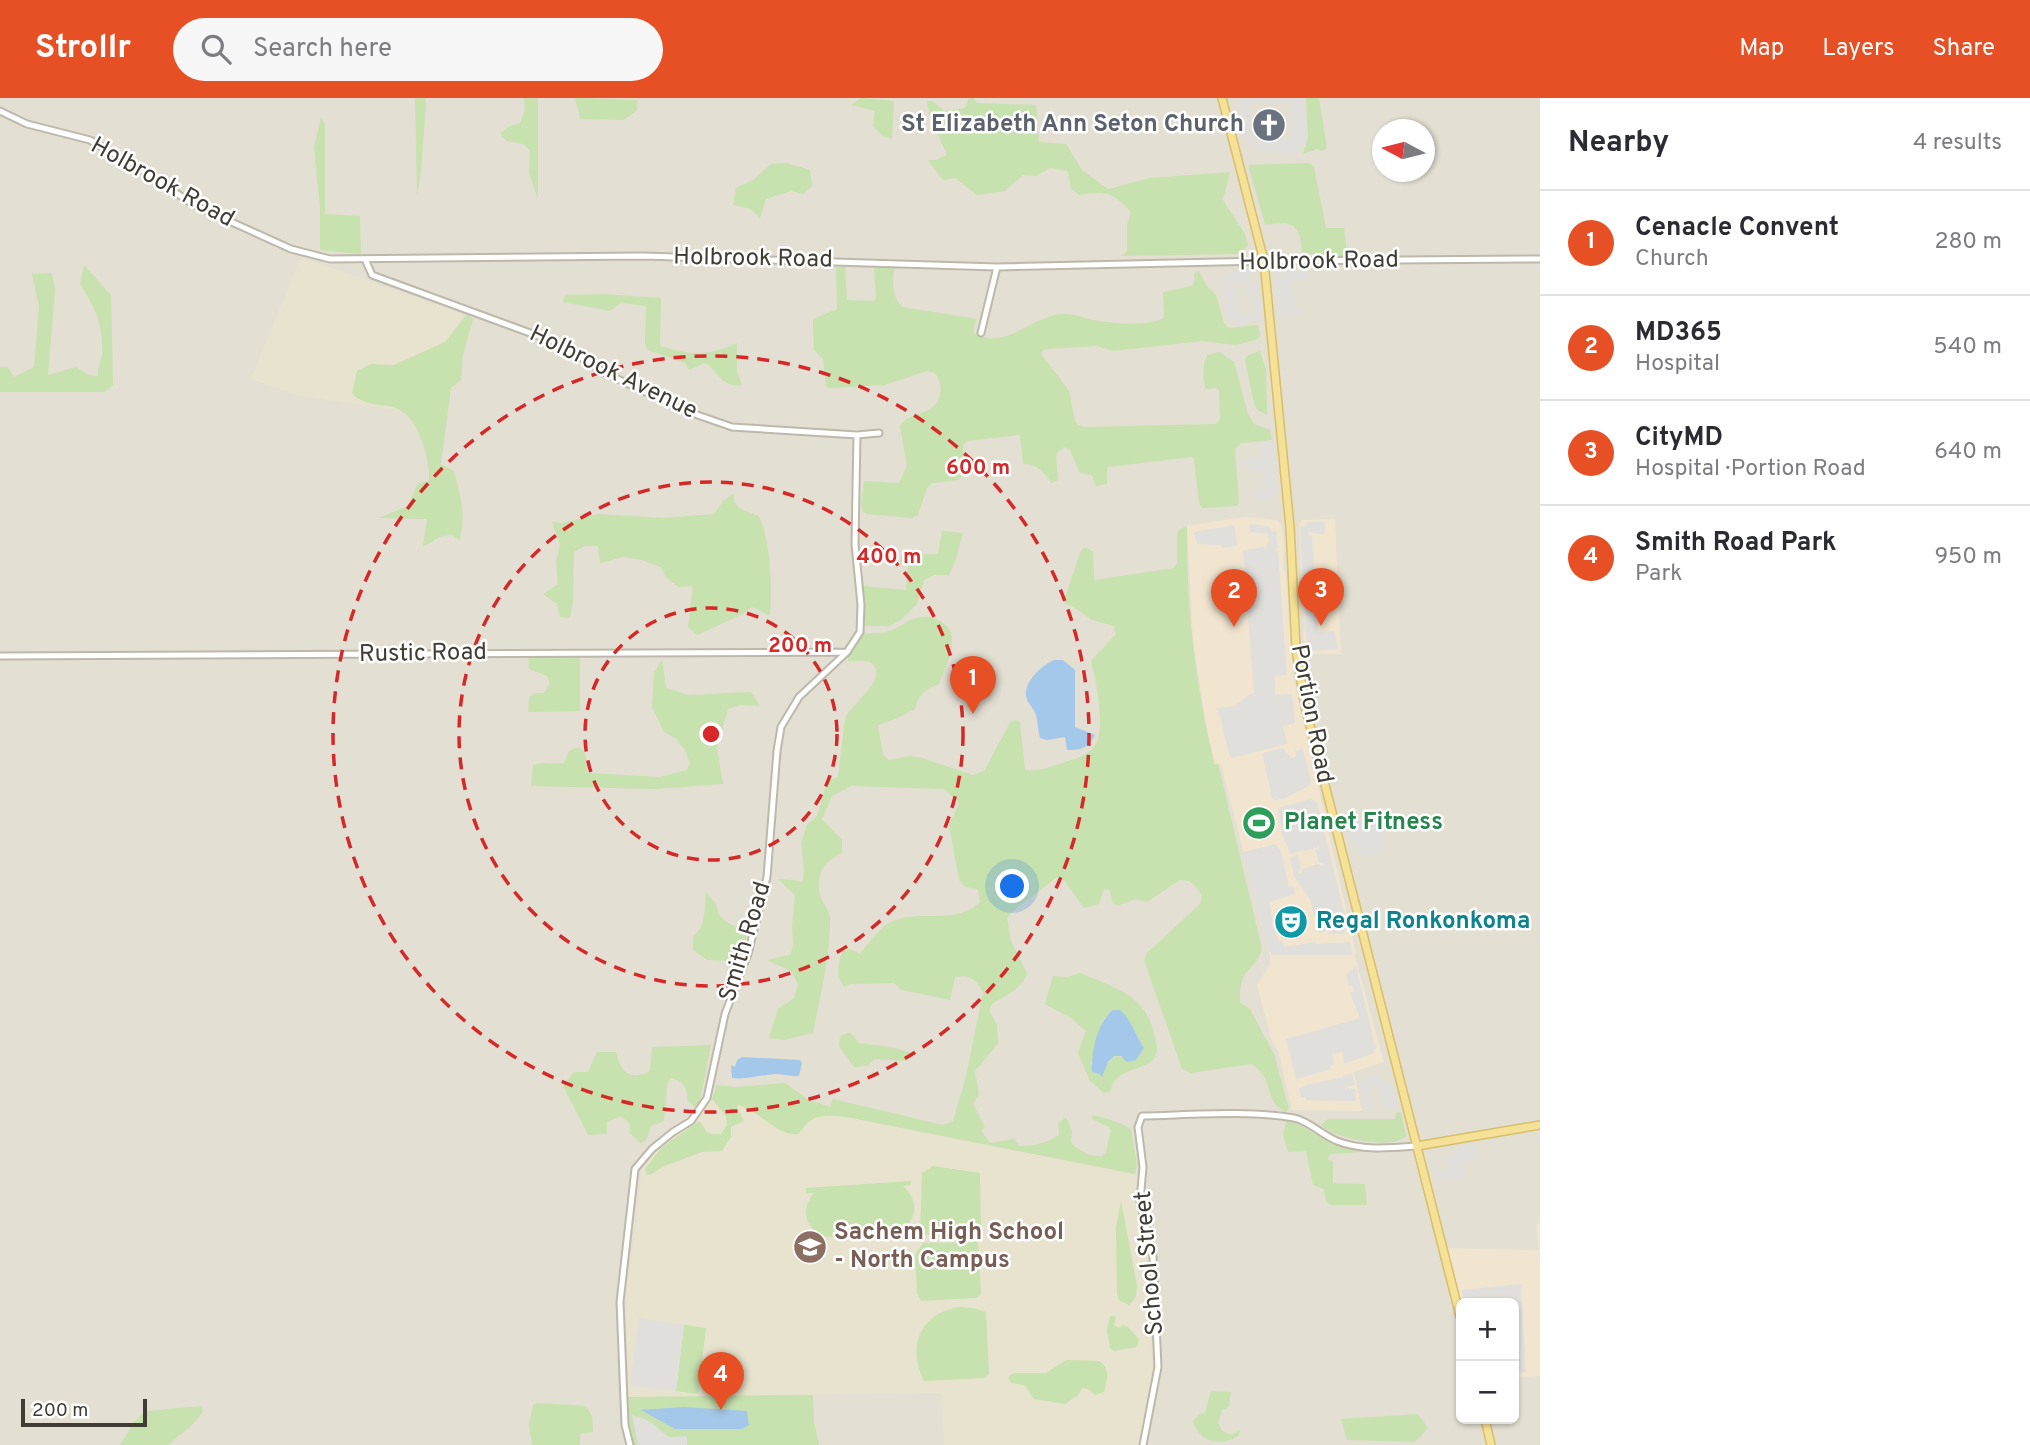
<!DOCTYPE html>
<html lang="en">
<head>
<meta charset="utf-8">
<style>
	:root { --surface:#fff; --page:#f7f7f7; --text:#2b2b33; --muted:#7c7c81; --line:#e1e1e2; --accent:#e74f24 }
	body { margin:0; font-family:Overpass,sans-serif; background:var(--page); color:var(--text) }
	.controls { position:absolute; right:21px; bottom:21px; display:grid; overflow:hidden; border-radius:10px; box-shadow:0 2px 5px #0004 }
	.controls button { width:63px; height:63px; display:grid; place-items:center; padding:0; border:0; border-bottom:2px solid var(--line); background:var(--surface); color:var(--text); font:35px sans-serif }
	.compass { position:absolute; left:1372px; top:21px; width:63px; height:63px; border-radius:50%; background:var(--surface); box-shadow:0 2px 5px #0004; rotate:277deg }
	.scale { position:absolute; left:21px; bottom:18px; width:126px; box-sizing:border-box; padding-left:7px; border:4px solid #413d34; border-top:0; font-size:19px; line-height:24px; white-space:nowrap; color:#413d34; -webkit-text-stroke:5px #fff; paint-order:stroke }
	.you { position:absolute; left:1013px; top:789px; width:24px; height:24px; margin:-18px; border:5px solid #fff; border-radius:50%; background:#1a73e8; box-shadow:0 0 0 10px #1a73e833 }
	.badge { display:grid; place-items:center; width:46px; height:46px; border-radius:50%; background:var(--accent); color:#fff; font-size:23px; font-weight:700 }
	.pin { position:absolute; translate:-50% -58px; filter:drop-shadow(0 2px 4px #0008) }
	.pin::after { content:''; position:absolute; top:37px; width:24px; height:21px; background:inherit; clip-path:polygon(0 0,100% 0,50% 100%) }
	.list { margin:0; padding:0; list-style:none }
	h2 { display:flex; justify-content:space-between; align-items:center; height:91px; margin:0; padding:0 28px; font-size:30px }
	h2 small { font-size:23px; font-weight:400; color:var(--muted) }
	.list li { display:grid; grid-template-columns:46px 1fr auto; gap:21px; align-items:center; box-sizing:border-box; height:105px; padding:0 28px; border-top:2px solid var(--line) }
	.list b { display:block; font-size:26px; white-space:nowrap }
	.list p { margin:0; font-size:23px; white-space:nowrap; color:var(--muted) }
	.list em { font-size:23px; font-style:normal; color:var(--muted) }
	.icon { flex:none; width:38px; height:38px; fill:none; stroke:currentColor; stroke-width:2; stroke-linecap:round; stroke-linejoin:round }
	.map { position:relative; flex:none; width:1540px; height:1347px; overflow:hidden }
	header { display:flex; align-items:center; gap:42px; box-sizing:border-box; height:98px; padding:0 35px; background:var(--accent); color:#fff }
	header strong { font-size:33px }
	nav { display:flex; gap:38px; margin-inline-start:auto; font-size:24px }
	.search { width:490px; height:63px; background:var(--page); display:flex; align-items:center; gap:18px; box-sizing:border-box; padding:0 24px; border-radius:38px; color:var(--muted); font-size:26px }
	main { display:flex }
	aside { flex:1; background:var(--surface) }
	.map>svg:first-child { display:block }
</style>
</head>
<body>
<header>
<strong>Strollr</strong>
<div class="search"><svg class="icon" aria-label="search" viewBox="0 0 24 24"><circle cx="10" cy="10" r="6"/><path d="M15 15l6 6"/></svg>Search here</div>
<nav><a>Map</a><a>Layers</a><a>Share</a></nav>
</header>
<main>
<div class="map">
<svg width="1540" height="1347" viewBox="0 0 1540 1347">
	<rect width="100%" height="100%" fill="#f0ede3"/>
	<path fill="#e3dfd2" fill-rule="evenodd" d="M0 0H1540V1347H0ZM1382 32H1424V74H1382ZM1461 1205H1514V1321H1461Z"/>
	<path fill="#f1e5cf" d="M1245 419 1277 422 1281 426 1284 447 1283 470 1286 478 1293 577 1356 855 1355 859 1384 964 1354 974 1362 1013 1292 1012 1278 953 1271 941 1257 887 1270 867V859L1221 666 1215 667 1208 640 1193 541 1187 428Z
		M1335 421 1341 556H1308L1305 554 1303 539 1305 532 1304 515 1302 510 1299 426 1303 422Z
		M1540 1125V1278L1514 1280V1205H1461L1447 1150 1539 1152 1536 1126Z"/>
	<path fill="#e8e3ce" d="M301 159 463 216 447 319 300 298 251 281Z
		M713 992 1138 1077 1136 1107 1146 1154 1154 1286 1140 1347H944L941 1295 628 1299 626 1199 642 1073 653 1055 700 1018Z"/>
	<path fill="#c7e1af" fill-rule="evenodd" d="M415 0H425L426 6 421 73 417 99Z
		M524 0H538V101L529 75 530 52 523 46 506 43 500 35 510 28 520 25 525 12Z
		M575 0 638 2 637 12 624 22 580 21Z
		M861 0 894 3 892 41 882 38 873 28 875 13 851 7Z
		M969 0H974L977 5 1036 7 1039 44 1066 46 1082 72 1108 91 1150 80 1230 74 1223 102 1245 136 1248 147 1240 156 1122 158 1127 153V127L1131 114C1112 93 1105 93 1079 97L1071 91 1068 73 1050 70 1036 78 1023 77 1005 93 977 97 955 80 943 82 928 62H936L947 57 929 16 927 3H932L945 13 965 10Z
		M1306 0H1319L1327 50 1323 53 1317 51 1303 56 1308 40Z
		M321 19 325 27V116L360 118 361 156 320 152V109L314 50Z
		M786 65 810 72 812 88 803 96 791 93 766 101 760 120 751 111 733 107 736 90 753 82 771 66Z
		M1310 65 1314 69 1326 130H1344L1347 155 1345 158H1324L1302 154C1302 142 1299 126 1284 125 1278 125 1272 127 1265 126L1248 67Z
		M84 167 111 197 113 287 105 294H0V269H8L14 279 34 269 39 209 32 176 52 175 55 192 48 277 76 269 89 277 98 278C97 269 101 265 102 256 104 228 95 209 80 186Z
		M836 169H845L847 202 875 203 876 199 874 170 895 169C892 185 891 196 902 209L977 221 973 231 975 236C1008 252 1031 218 1062 216 1074 215 1087 221 1099 223 1118 226 1147 228 1164 220L1163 194 1192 188 1195 182 1194 175 1199 173 1207 188 1216 197 1224 225 1229 230 1258 227 1260 236 1258 241 1236 247 1202 243 1113 253 1097 248 1046 251 1042 253V257L1069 293 1075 323 1078 327 1085 329 1216 326 1220 321 1219 292 1215 290 1206 291C1202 282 1203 266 1207 257L1220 254 1234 264 1248 316 1254 326 1270 332 1272 342 1241 345 1235 351 1239 404 1237 408 1202 410 1199 405 1194 361 1192 359 1107 369V386L1096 388 1092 377 1080 375 1070 352 1064 349 1056 356 1058 382 1051 385C1045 374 1036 366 1023 366L1020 337 967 343 963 347 964 375 958 382 932 385 927 390 918 417 912 420 867 416 863 414 861 407 864 383 899 385 907 368 900 328C910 315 918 318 930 311 943 303 943 285 935 275L927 273 885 287 829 290 826 288 823 261 814 252 813 221 837 211Z
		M603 196 661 200 660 248C691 257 707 259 737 245V274L742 287C723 290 719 276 706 265L689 272 685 265 648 252 645 247 646 208 621 205 610 213 563 204 565 197Z
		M467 216 473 221 463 257 461 282 451 290 441 366 454 373C461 403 466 410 460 442L452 437C434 438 438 443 423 448L427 421 379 420 408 408 418 385 429 383C431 365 419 323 402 313 385 303 368 312 352 295L357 273 371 266 394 267 445 244Z
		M1260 253 1266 271 1267 317 1257 312 1254 306 1245 262 1248 257Z
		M734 395C732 411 746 413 759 418 771 445 772 488 770 518L752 509 743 516 697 537 688 529 693 488 678 489 665 478 661 469 642 462 623 459 600 465 598 448H584L574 454 573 504 570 520 560 519 557 506 543 496 558 486 556 464 560 447 552 424 563 425 598 416 663 420 714 416 724 402Z
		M1187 428C1186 506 1195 588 1214 663L1215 667 1218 665 1262 851C1260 863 1249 869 1243 880 1240 888 1240 895 1240 904L1250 911 1274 956 1289 1011 1286 1014C1263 1005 1276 980 1251 966L1191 975 1182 971 1144 862 1147 855 1200 806C1204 795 1198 791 1190 783L1180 782 1147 804 1136 801 1119 807 1113 806 1110 792 1104 791 1099 806 1084 810 1064 782 1057 779 1012 814 1007 820 1011 843 1027 875C1024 890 1004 898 992 906L989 912 997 927 998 945 975 973 979 996 973 1006 985 1029 981 1033 990 1045 1014 1041 1019 1048C1032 1048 1048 1045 1059 1037L1058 1026 1066 1019 1072 1033 1071 1044 1075 1049 1089 1057 1102 1058 1106 1054 1111 1032 1109 1029 1092 1021V1017C1102 1019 1123 1025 1131 1031L1137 1067 1135 1076 846 1019C823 1017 812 1015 799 1036 776 1039 761 1013 738 1007L737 1009 744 1023 731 1029V1039L722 1053 702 1054 662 1069 650 1077 646 1076 645 1071 661 1050 699 1023C709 1033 703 1037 721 1036L727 1027 726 1018 712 1001 717 987 736 989 785 985 807 1001 830 1009 833 1001 943 1027 953 1023 966 978 983 895C978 882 969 876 955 879L950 902 902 892 894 885 850 886 844 889C835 877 838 863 844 849L859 855 862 853C870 844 878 831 889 825 917 809 954 829 980 804L978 791 965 789 959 782 949 727 959 705 944 691 851 688 832 698 822 721 842 742V755C830 761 821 767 819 782 816 804 830 807 830 822 830 860 820 898 813 935L784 942 769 940 778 911 794 900 798 886 791 873 767 862 791 856 793 846 792 828 795 797 778 781 803 783 804 772 801 745 807 727 817 718 827 683 838 679 845 620C851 607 891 578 871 565 865 561 855 564 848 563V557L862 536C871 534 881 536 889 533 898 531 905 524 913 521 923 518 931 518 940 523 964 536 946 566 939 586 925 591 918 597 915 611L898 620 878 627 883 657 889 662 910 658 922 660 973 677 984 673 1011 623 1016 622 1020 624 1025 672C1039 673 1048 670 1062 665 1072 662 1088 658 1095 648 1106 632 1096 581 1091 563L1116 536 1114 528 1092 522 1074 509 1065 506 1064 503 1081 452 1085 449 1093 454 1094 482 1174 470 1177 465V435L1180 431Z
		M942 433 963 435 955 464 949 477H934L924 482 917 506 902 521 890 528H863V488L906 492 908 467 900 464 901 457 938 456Z
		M580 557V613L528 614 529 599 535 595H544L550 586 547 578 529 571 528 559Z
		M662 561 666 590 689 597 751 594 760 608 741 607 728 611 717 649 723 686 655 691 531 688 533 667C544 663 552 667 564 665L569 653 578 649 585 654 588 675 660 679 687 672 690 665 685 652 675 640 664 634 652 609 654 575Z
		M706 794 717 807C717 824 734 827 747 833L744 851 733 863 707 862 693 852V838C707 830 704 808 706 794Z
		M1080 875C1119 892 1147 896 1156 943 1157 951 1158 957 1152 963 1138 973 1112 973 1111 993L1104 995 1090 983 1078 955 1086 933 1071 920 1045 906 1053 878 1068 879ZM1105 919 1130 924 1144 950 1136 962 1114 958 1100 976 1091 966 1098 935Z
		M850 934 859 945 896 950 914 956 905 963 874 961 868 968 854 969 839 948 840 938Z
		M711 947 700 1003 695 1009 688 1003C686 988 685 984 671 980L667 987 664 1023 651 1028 647 1040 641 1046 630 1035V1026L621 1018 607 1024V1036L588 1037 563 988 574 974H588L597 954H616C621 975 629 983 650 973L652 949Z
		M1401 1014 1406 1038C1392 1052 1335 1041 1321 1027L1328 1021H1395L1396 1015Z
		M1286 1024 1295 1025 1332 1045 1363 1054 1329 1056 1328 1062 1333 1063V1085L1365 1086 1367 1107H1331L1326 1104 1324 1091 1313 1087 1306 1053 1288 1054 1283 1036Z
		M933 1068 980 1075 981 1131 976 1135 920 1137 922 1075Z
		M911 1083V1087L903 1088C910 1094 915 1103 914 1112 912 1145 852 1138 828 1139 806 1134 799 1112 814 1095H806V1090Z
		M1121 1103 1137 1188 1136 1199 1129 1207 1119 1202 1117 1195 1116 1129Z
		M978 1144 981 1196 976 1200 921 1203 917 1195 915 1157 923 1145Z
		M959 1209 973 1210 986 1214 989 1275 985 1280 924 1283C907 1249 919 1216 959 1209Z
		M1110 1218H1116L1114 1227 1119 1230 1123 1227 1128 1229 1139 1241 1137 1249 1114 1253 1110 1250 1107 1232Z
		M684 1227 706 1230 698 1296 676 1293Z
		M1066 1262 1099 1263C1111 1270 1107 1283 1104 1294L1095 1297 1088 1291 1082 1290 1078 1297 1065 1306 1034 1301 1024 1287 1011 1285 1008 1279 1014 1275H1046Z
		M1211 1293 1231 1294 1229 1309 1222 1312 1218 1325 1222 1333 1232 1337 1240 1332C1237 1342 1240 1335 1233 1341 1214 1347 1199 1343 1193 1323L1200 1316 1205 1315Z
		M813 1297 814 1324 819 1347H633L629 1335 628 1299Z
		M537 1305 586 1308 592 1318 593 1334 580 1336V1347H532L529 1327 533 1307Z
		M201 1308 203 1314 191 1328 168 1347H120C127 1337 137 1317 147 1313Z
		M1418 1316 1428 1330 1415 1344 1347 1342 1341 1321Z"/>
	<path fill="#e1dfdc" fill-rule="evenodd" d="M1240 0H1304L1305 44 1299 49V55L1257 54 1251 44 1247 45 1241 28ZM1252 2 1253 6H1296L1292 8V41L1256 44 1249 26V4Z
		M1281 171H1307L1309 182 1291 183 1299 218H1281L1273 176 1281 175Z
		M1250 172V184L1231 185 1230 182V187L1233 189 1237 216H1250V214L1256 213V210H1253L1249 186 1258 185 1261 222 1237 226 1236 222 1228 223 1221 178 1229 177V173Z
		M1272 343 1277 395H1273V399L1258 403 1256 397 1253 398 1251 392 1267 390V387H1264L1263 375 1266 374V371L1264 373 1250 374 1249 368 1244 369V361L1261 359V345Z
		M1307 424H1325V436L1310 435 1309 432 1308 437 1312 438 1318 534 1335 533 1338 551 1311 553 1310 549H1307L1304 497H1307V486L1303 485 1300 429 1307 428Z
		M1249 426 1268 428 1272 433H1276L1278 450 1275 453H1278L1287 577 1275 578V597L1292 596 1295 625 1283 628 1287 646 1232 660 1229 657 1220 618 1216 610 1235 608 1248 597 1254 596 1243 452 1264 449 1269 453 1266 450 1269 443 1268 436 1250 434Z
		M1234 427 1237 448 1222 450 1221 447 1197 446 1194 434Z
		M1283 650 1291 660 1296 659 1295 653 1303 651 1311 683 1307 689 1285 700 1275 702 1272 700 1262 655Z
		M1311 701 1317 704 1348 830 1344 831 1346 836H1329L1328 832 1319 835 1310 801 1294 778 1290 759 1298 757 1301 771 1297 772 1299 775H1302V771L1318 766 1324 769 1323 765H1319L1315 752 1319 751 1318 747 1317 750 1290 756 1282 736 1278 710Z
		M1378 715 1384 756 1361 758 1355 743H1351L1348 729 1352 724Z
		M1275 746 1281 753 1289 789 1294 788 1295 796 1269 804 1273 824 1271 825 1279 843H1282L1284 849 1315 844 1316 846 1351 844 1352 857H1272L1271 854H1269L1243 754Z
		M1356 868 1376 951 1373 952 1374 955 1344 966 1343 954 1332 956 1334 966 1331 968V971L1296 981 1286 941 1360 920 1350 895 1354 893 1352 887 1349 888 1346 877Z
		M1352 975 1355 987 1347 989 1345 987 1346 993 1347 990 1356 991V1003L1306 1002V999H1301L1299 991 1307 987 1342 979 1343 981V978Z
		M1380 978 1382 985H1392L1397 1009 1388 1010V1008H1384L1379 989 1366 992 1370 1009 1365 1010 1358 984 1367 979Z
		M1475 1048 1478 1061 1464 1064 1466 1079 1440 1084 1438 1075 1448 1072 1445 1058 1457 1056 1458 1051Z
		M1521 1186 1526 1274 1514 1275V1205H1465L1461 1192Z
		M639 1220 684 1227 676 1293 630 1288Z
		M632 1317 647 1322 669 1339 687 1338V1347H638Z"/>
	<path fill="#a4c8e9" d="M1054 562H1063L1075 572V629L1095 637C1088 650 1082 652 1067 652L1065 639 1047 642 1040 640C1038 632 1038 625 1036 617 1034 610 1027 606 1026 597 1025 583 1042 567 1054 562Z
		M1113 912H1120C1131 921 1136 938 1144 950L1136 962 1127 964 1121 958H1114L1108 964 1102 979 1100 976 1092 974C1091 954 1097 925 1113 912Z
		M742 959 800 962 802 965 799 978C791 979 783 976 775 976 760 977 747 982 732 980L731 967 735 969 737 962Z
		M683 1309 747 1313 749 1327 742 1331H675L641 1312Z"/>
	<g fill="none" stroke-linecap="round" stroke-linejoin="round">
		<g stroke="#bdb8aa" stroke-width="9">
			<path id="tertiary" d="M0 13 27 26 90 42 145 74 194 107 291 151 330 161 643 158 997 169 1264 163 1540 161
				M365 161 372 177 560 246 607 276 686 313 732 329 857 337 879 335
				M981 235 997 169
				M0 558 847 554
				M630 1347 625 1327 620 1204 635 1071 652 1051 673 1034 691 1023 707 1000 725 916 748 856 767 779 777 653 781 629 799 599 847 554 860 534 861 507 855 446 857 337
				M1143 1347 1158 1269 1153 1159 1140 1103 1143 1069 1138 1029 1142 1018C1189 1017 1248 1012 1294 1020 1309 1023 1322 1037 1337 1043 1362 1053 1391 1050 1417 1048"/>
		</g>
		<g stroke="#d8bf69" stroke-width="10">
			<path id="primary" d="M1222 0 1264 163 1290 429 1296 551 1305 608 1461 1222
				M1417 1048 1540 1027
				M1485 1321 1491 1347"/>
		</g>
		<use href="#tertiary" stroke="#fff" stroke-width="5"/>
		<use href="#primary" stroke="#f5e197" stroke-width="7"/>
	</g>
	<g fill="none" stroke="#d62828" stroke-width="3.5" stroke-dasharray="12 9">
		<circle cx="711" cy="636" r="126"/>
		<circle cx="711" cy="636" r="252"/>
		<circle cx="711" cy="636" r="378"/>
	</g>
	<defs>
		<g id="church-disc" transform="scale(1.75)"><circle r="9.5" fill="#6b7280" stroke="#fff"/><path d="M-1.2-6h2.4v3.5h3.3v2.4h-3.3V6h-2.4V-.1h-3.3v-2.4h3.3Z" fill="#fff"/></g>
		<g id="stadium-disc" transform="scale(1.75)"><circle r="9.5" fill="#2e9e5b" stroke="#fff"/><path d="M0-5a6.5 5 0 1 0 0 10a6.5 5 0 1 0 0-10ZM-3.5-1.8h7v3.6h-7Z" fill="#fff"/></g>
		<g id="theatre-disc" transform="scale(1.75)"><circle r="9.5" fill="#0f9aa8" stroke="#fff"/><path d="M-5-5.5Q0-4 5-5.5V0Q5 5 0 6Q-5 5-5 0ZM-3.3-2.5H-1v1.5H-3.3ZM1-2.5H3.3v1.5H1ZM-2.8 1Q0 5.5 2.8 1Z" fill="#fff"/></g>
		<g id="school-disc" transform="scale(1.75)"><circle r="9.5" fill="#8d6e63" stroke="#fff"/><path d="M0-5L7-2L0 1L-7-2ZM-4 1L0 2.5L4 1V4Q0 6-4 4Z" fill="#fff"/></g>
	</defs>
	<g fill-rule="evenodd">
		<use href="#church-disc" x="1269" y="27"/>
		<use href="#stadium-disc" x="1259" y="725"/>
		<use href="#theatre-disc" x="1291" y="824"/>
		<use href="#school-disc" x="810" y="1149"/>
	</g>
	<g text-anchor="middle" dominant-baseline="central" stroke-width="5" stroke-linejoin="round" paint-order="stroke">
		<g font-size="24" font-weight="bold" fill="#5b616d" stroke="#fff" text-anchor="end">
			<text x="1244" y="27">St Elizabeth Ann Seton Church</text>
		</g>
		<g font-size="24" fill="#413d34" stroke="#fff">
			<text transform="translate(162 85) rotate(29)">Holbrook Road</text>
			<text transform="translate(753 161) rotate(1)">Holbrook Road</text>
			<text transform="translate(1319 164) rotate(-1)">Holbrook Road</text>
			<text transform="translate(613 275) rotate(26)">Holbrook Avenue</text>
			<text transform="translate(423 556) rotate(-1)">Rustic Road</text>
			<text transform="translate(1311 616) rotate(79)">Portion Road</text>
			<text transform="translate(746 844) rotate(-73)">Smith Road</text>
			<text transform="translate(1150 1165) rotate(-95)">School Street</text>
		</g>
		<g font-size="24" font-weight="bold" fill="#27864d" stroke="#fff" text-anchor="start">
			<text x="1284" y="725">Planet Fitness</text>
		</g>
		<g font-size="24" font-weight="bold" fill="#0d838f" stroke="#fff" text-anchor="start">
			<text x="1316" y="824">Regal Ronkonkoma</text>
		</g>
		<g font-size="24" font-weight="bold" fill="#785e54" stroke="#fff" text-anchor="start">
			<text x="834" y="1135">Sachem High School<tspan x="834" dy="28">- North Campus</tspan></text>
		</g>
	</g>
	<circle cx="711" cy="636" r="10" fill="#d62828" stroke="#fff" stroke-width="3.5"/>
	<g font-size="21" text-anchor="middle" font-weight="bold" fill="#d62828" stroke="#fff" stroke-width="5" stroke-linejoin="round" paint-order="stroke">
		<text x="978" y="376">600 m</text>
		<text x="889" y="465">400 m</text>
		<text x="800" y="554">200 m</text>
	</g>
</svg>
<div class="controls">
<button>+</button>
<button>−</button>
</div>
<svg class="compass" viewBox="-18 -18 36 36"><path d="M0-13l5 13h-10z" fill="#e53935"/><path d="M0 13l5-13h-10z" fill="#7c7c81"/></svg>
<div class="scale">200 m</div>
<div class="you"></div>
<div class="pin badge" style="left:973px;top:616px">1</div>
<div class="pin badge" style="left:1234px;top:529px">2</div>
<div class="pin badge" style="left:1321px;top:528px">3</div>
<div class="pin badge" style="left:721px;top:1312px">4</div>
</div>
<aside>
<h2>Nearby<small>4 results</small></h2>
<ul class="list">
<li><span class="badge">1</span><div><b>Cenacle Convent</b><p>Church</p></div><em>280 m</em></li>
<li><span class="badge">2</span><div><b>MD365</b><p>Hospital</p></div><em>540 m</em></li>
<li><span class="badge">3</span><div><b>CityMD</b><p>Hospital · Portion Road</p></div><em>640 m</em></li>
<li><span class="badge">4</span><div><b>Smith Road Park</b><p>Park</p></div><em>950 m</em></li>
</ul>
</aside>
</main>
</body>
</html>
